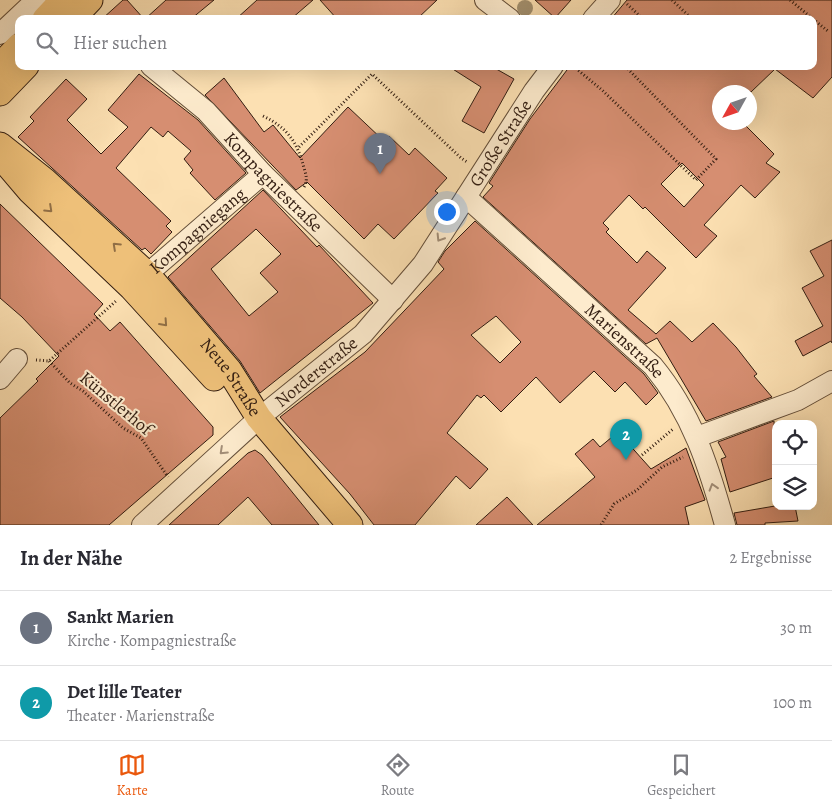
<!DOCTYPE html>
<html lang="de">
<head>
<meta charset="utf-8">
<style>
	:root { --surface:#fff; --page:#f7f7f7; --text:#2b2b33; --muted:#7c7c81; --line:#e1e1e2; --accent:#ea580c }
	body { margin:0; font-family:Alegreya,serif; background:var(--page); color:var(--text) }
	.controls { position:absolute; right:15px; bottom:15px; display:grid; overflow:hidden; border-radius:10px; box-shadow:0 5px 20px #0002 }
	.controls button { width:45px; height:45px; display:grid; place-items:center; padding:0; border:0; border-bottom:1px solid var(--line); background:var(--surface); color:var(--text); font:25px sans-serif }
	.compass { position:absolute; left:712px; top:85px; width:45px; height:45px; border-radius:50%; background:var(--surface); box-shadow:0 5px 20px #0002; rotate:230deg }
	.you { position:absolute; left:446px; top:211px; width:18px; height:18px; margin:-12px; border:4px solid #fff; border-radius:50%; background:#1a73e8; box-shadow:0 0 0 8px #1a73e833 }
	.badge { display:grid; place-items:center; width:32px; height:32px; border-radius:50%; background:var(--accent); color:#fff; font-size:16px; font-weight:700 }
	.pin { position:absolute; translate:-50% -41px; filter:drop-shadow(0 1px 2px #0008) }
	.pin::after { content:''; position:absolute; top:26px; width:18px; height:15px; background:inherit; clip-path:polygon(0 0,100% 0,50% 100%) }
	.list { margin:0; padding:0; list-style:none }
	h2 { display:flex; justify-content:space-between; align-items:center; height:65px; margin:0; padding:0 20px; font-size:21px }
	h2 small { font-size:16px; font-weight:400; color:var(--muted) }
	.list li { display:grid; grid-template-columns:32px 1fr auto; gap:15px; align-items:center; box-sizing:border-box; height:75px; padding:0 20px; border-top:1px solid var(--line) }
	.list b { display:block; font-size:19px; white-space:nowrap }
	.list p { margin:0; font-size:16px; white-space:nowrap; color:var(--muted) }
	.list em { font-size:16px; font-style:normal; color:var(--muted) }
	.icon { flex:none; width:28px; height:28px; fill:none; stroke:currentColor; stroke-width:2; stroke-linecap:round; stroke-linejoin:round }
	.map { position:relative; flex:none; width:832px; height:525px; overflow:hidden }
	.search { position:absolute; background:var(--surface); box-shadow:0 5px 20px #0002; left:15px; right:15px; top:15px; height:55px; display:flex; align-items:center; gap:12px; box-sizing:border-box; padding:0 18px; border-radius:10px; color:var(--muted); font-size:19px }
	.sheet { height:215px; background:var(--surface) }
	nav { display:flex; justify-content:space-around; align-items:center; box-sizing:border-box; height:70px; border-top:1px solid var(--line); background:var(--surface); font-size:14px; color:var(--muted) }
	nav a { display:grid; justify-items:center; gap:2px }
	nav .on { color:var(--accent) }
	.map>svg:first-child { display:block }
</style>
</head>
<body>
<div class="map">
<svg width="832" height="525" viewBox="0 0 832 525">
	<rect width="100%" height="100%" fill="#fce0b2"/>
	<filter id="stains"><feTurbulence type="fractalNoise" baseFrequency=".004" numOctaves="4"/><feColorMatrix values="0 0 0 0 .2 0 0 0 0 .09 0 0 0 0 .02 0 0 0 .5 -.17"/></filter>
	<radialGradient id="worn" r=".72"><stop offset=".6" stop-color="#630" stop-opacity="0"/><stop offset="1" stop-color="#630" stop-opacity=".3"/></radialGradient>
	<path fill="#d68e71" stroke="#321d11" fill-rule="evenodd" d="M123 0H127L144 19H102Z
		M166 0H214L191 19H145Z
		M257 0H313L291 19H236Z
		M320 0H437L417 19H337Z
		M535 0H571L555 18Z
		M627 0H832V77L813 98 775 69 751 92H720V122H742L774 154 766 163 780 172 755 198 741 185 704 225 717 236 696 258 645 207 643 209 629 195 603 223 609 229 606 232 637 263 647 251 666 268 628 310 656 334 670 321 692 342 713 323 736 347 757 374 754 376 772 397 706 421 657 338 646 344 483 197 493 186 489 183 530 119 570 66H813V19H611ZM682 163 704 185 684 207 661 184Z
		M448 66H491L514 79 484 133 462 121 481 87Z
		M139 74 198 120 246 173 215 200 190 173 193 170 184 159 191 151 168 131 163 137 151 127 116 168 171 221 166 226 172 232 151 254 145 248 142 250 18 137 34 121 30 117 66 79 87 99 67 120 101 154 128 127 108 110Z
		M224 78 264 132 273 125 300 158 348 107 384 141 389 136 409 155 415 148 447 178 435 191 438 193 394 239 378 224 364 239 307 182 296 190 205 95Z
		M263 190 317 247 319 245 373 303 260 393 240 361 168 277ZM256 229 281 254 260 273 278 292 249 316 211 269Z
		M0 204 103 304 94 314 110 331 120 322 213 427V435L109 525H0V418L38 381 36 379 59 356 22 317 0 298Z
		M475 221 644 374 658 393 646 405 625 382 615 392 594 371 560 403 536 377 501 412 484 395 481 398 477 395 447 433 488 469 470 489 456 476 415 525H374L350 494 280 417 365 352 444 269 438 262 445 251ZM496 316 521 342 500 363 471 335Z
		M832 240V343L831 341 803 356 795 341 823 326 802 288 824 276 810 251Z
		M774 421 776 477 730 492 721 459 726 457 718 442Z
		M618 432 651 469 686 448 705 500 685 507 689 525H537L595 477 575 454 593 439 600 447Z
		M255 450 262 455 319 525H272L248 497 218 525H169L248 453Z
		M507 497 533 525H476Z
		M775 506H795L798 521 765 523V525H737L734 513Z"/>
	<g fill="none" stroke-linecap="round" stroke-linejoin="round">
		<g stroke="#644e39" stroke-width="22">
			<g id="minor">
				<path d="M485 0 510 19"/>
				<path d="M593 19 610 0"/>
				<path d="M0 34 36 0"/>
				<path id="s1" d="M151 66 206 111 263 174 393 300"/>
				<path id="s2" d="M466 197 653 366C692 413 709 467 725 525"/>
				<path id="s3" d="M137 283 263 174"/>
				<path d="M0 379 17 359"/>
				<path d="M697 437 798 400 832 381"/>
				<path id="s4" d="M142 525 259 418 363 334 423 264 534 91 553 66"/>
			</g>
		</g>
		<g stroke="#321d11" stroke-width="27">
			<g id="major">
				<path d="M45 19 63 0"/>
				<path d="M72 19 90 0"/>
				<path d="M0 66 19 46"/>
				<path d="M0 93 26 66"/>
				<path id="s5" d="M0 145 44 180 147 274 229 370 259 418 350 525"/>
				<path d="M7 164 30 191 132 288 214 378"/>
			</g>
		</g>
		<path stroke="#321d11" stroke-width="3" stroke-dasharray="1 2.5" stroke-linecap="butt" d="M672 0 692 19
			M790 0 813 19
			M627 4 643 19
			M813 19 829 32
			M573 66 602 90 696 180 716 159 625 66
			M693 66 695 68 697 66
			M263 116C288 128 297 142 304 168 306 175 308 180 304 187
			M299 147 372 74 461 158 467 162
			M36 360 49 361 116 301
			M49 361 70 383 83 391 123 428 141 438 168 477
			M642 455 673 429
			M601 525 614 504 637 490 662 467 683 457"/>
		<use href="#minor" stroke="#fdebcd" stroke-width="20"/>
		<use href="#major" stroke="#eec079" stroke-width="25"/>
	</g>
	<circle fill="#a3906e" cx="525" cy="8" r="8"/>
	<defs><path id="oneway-chevron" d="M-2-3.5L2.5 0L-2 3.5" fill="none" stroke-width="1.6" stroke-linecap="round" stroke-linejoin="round" transform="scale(1.25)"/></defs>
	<g stroke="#906e45">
		<use href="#oneway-chevron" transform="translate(49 209) rotate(43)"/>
		<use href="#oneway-chevron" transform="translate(116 246) rotate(-137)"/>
		<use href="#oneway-chevron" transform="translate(164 323) rotate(48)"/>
	</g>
	<g stroke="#a28e78">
		<use href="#oneway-chevron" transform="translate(440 238) rotate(122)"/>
		<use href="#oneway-chevron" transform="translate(223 451) rotate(137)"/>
		<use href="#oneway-chevron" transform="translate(713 487) rotate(-107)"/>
	</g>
	<g text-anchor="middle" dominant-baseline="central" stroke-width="4" stroke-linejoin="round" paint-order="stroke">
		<g font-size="18" fill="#321d11" stroke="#fdebcd">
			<text stroke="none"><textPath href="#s4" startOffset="528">Große Straße</textPath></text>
			<text stroke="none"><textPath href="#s1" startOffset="169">Kompagniestraße</textPath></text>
			<text stroke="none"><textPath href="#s3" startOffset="80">Kompagniegang</textPath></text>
			<text stroke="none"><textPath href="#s2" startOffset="214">Marienstraße</textPath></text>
			<text stroke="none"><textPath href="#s4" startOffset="232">Norderstraße</textPath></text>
			<text stroke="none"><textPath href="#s5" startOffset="329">Neue Straße</textPath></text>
			<text transform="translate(116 403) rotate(40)">Künstlerhof</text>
		</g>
	</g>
	<rect width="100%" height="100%" filter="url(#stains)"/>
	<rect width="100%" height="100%" fill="url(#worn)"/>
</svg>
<div class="controls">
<button><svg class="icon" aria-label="locate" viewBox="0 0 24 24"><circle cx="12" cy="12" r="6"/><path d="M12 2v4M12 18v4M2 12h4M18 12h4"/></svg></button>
<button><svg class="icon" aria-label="layers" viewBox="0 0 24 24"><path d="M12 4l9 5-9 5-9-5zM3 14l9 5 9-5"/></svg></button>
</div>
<svg class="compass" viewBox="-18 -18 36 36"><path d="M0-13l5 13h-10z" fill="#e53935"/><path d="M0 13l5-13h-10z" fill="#7c7c81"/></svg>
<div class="you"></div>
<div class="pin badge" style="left:380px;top:174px;background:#6b7280">1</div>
<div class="pin badge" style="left:626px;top:460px;background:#0f9aa8">2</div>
<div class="search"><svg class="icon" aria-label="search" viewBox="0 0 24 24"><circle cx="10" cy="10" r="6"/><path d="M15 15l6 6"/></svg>Hier suchen</div>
</div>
<section class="sheet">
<h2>In der Nähe<small>2 Ergebnisse</small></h2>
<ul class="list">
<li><span class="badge" style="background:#6b7280">1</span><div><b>Sankt Marien</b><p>Kirche · Kompagniestraße</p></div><em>30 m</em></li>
<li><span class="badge" style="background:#0f9aa8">2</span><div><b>Det lille Teater</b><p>Theater · Marienstraße</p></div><em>100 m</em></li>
</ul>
</section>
<nav>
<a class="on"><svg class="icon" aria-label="map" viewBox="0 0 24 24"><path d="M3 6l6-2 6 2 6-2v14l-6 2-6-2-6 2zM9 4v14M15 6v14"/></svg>Karte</a>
<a><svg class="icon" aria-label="directions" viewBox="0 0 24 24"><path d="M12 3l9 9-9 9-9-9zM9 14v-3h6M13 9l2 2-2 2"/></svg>Route</a>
<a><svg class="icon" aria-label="saved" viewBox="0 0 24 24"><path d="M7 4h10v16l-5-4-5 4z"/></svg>Gespeichert</a>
</nav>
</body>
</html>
